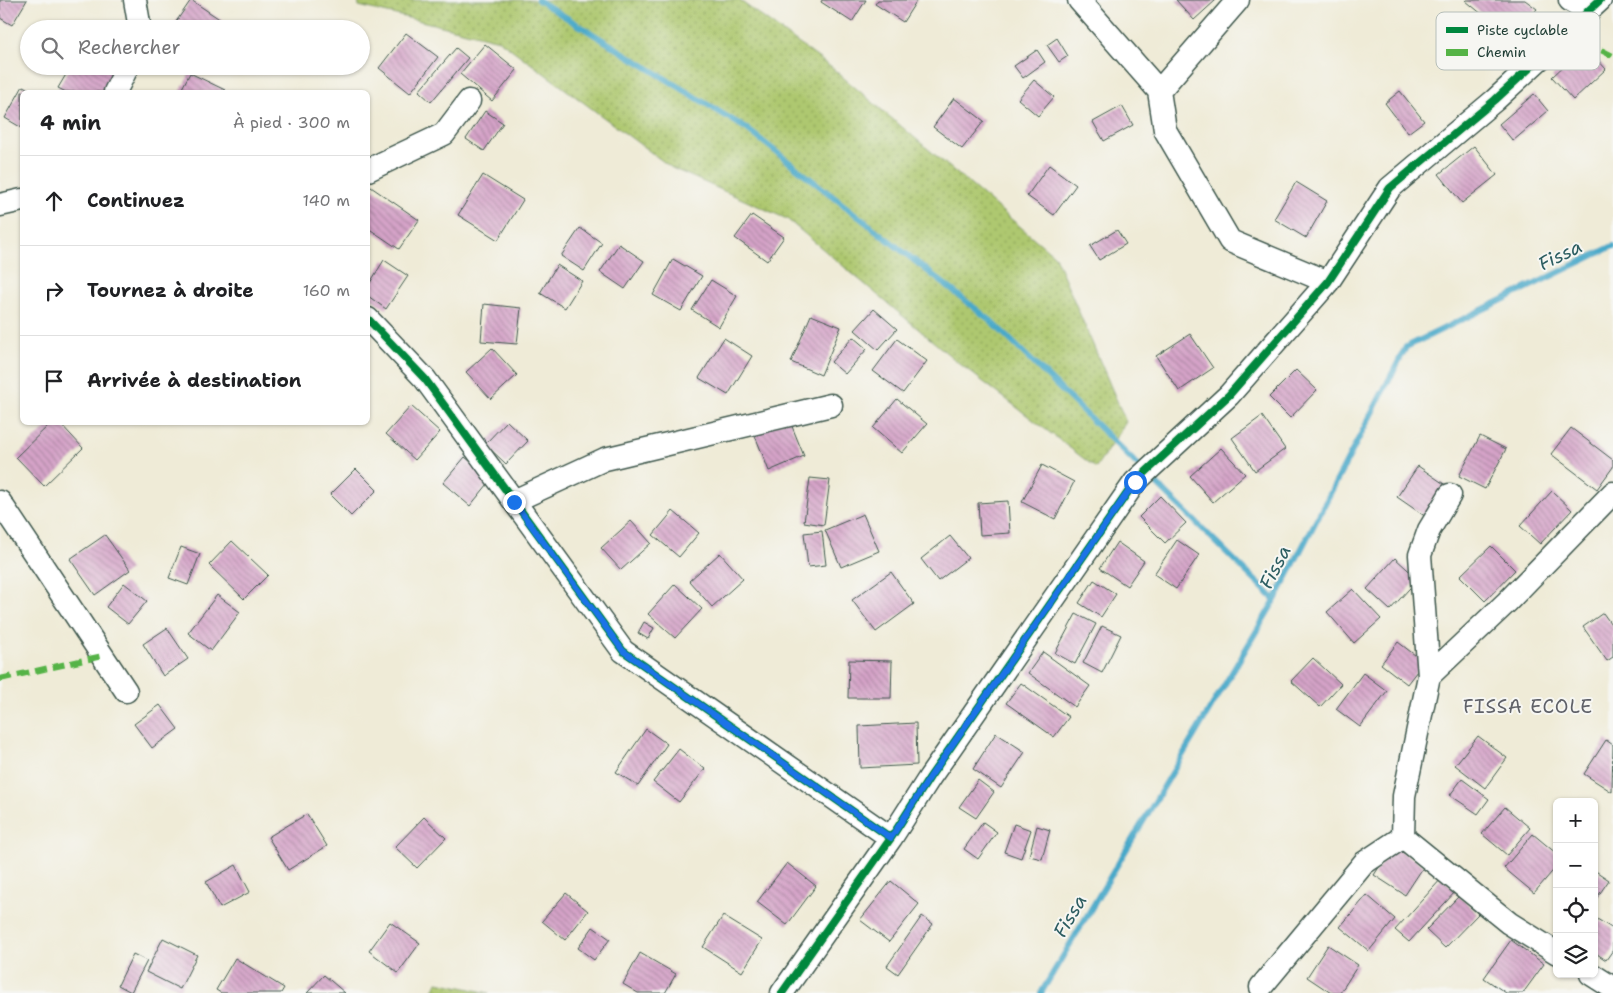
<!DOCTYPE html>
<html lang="fr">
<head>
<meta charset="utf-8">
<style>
	:root { --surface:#fff; --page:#f2f2f2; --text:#202124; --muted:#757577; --line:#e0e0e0 }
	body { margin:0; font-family:"Shantell Sans",sans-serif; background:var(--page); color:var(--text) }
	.controls { position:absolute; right:15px; bottom:15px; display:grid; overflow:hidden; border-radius:8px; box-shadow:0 1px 4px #0004 }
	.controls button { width:45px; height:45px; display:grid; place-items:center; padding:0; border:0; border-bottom:1px solid var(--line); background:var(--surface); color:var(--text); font:25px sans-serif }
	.stop { position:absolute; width:15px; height:15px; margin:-11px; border:4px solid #1a73e8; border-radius:50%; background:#fff }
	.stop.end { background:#1a73e8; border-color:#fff; box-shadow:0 1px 5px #0008 }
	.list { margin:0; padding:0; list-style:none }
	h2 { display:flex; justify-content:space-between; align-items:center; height:65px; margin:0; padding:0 20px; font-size:21px }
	h2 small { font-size:16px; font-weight:400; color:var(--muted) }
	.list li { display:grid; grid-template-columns:32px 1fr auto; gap:15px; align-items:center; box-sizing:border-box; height:90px; padding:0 20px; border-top:1px solid var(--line) }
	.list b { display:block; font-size:19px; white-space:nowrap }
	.list em { font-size:16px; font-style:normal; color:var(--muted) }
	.icon { flex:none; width:28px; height:28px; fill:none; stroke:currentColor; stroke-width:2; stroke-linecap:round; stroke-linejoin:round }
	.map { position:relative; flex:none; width:1613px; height:993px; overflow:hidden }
	.search { position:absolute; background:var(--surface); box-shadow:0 1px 4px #0004; left:20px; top:20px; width:350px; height:55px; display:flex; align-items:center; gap:12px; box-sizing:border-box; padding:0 18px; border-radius:28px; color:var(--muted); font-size:19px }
	.panel { position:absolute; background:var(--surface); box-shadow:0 1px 4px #0004; left:20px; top:90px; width:350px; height:335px; border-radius:8px }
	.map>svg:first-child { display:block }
</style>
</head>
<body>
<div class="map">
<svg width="1613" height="993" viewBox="0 0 1613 993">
	<defs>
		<pattern id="green-dots" width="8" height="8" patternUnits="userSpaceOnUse" patternTransform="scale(1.25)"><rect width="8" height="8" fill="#aec86f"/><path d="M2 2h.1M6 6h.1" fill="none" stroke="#8da45c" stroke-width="1.8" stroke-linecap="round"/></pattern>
		<pattern id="building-back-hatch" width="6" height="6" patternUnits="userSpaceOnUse" patternTransform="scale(1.25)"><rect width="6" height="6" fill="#d5a3c8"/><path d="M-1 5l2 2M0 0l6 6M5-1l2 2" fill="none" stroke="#ac86a3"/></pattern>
	</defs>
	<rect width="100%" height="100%" fill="#f6f6f2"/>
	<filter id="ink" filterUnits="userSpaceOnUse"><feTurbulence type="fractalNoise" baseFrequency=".02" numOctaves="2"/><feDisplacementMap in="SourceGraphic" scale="10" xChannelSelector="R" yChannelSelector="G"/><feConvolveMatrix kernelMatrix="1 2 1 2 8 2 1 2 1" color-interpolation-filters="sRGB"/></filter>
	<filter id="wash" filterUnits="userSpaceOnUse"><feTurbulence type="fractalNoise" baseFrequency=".0096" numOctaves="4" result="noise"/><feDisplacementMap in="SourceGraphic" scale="20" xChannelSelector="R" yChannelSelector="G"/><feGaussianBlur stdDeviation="1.12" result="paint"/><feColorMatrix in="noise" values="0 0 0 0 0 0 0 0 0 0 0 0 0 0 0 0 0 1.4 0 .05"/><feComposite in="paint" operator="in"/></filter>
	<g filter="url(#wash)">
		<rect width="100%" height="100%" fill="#efebd7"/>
		<path fill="url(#green-dots)" stroke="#668252" d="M358 0H739L832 68 1055 256 1126 422 1096 468 960 364 787 219 672 168 499 40 359 6Z
			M438 982 489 993H431Z"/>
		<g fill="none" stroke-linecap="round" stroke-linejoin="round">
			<path stroke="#4aa9c9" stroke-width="6" d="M538 0 747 129 990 320 1275 600
				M1041 993 1275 600 1406 347 1613 246"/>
		</g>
		<g id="blocks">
			<path fill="url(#building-back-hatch)" d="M0 0H27L12 25 0 18Z
				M191 0 224 22 220 29H171Z
				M822 0H866L852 22 821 2Z
				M878 0H917L903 22 875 4Z
				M1176 0H1216L1194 20Z
				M1467 0H1525L1537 9 1512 39 1466 1Z
				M406 33 438 57 410 93 379 68Z
				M1057 38 1068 56 1059 62 1047 45Z
				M485 44 517 70 492 101 460 74Z
				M1585 46 1606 69 1573 100 1552 77Z
				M456 48 468 58 431 102 419 91Z
				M1037 50 1045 62 1023 78 1014 66Z
				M71 66H108L116 71 103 92H66L58 88Z
				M190 73 225 90 224 92H180Z
				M1034 80 1054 97 1038 116 1018 99Z
				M23 86 35 92H22V128L5 118Z
				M1400 91 1424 121 1408 133 1385 103Z
				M1534 94 1548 111 1513 141 1499 124Z
				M954 98 984 121 962 149 933 127Z
				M1122 106 1133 125 1104 141 1093 122Z
				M485 111 503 123 484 151 466 139Z
				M1474 146 1497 175 1462 203 1439 174Z
				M1049 165 1076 185 1054 215 1027 196Z
				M483 175 523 200 498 240 458 215Z
				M1296 182 1327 201 1306 238 1274 219Z
				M368 185 419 220 399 249 368 228Z
				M752 215 784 237 767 261 735 238Z
				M580 228 602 243 584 271 561 256Z
				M1117 230 1126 244 1099 260 1090 246Z
				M619 244 644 261 625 289 600 272Z
				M673 259 702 276 681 311 653 295Z
				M384 260 408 276 386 309 368 296V286Z
				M557 265 582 281 565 308 540 293Z
				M711 280 737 296 719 327 692 310Z
				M484 304 521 308 517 344 481 341Z
				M874 309 897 329 878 350 855 330Z
				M811 315 841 327 821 375 791 362Z
				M1190 334 1213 368 1179 391 1156 356Z
				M853 337 867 349 845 374 831 362Z
				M724 338 752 356 728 395 699 378Z
				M897 339 927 361 903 393 873 371Z
				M492 348 517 375 491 399 466 372Z
				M1296 370 1317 390 1290 418 1269 397Z
				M897 399 927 424 902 453 873 428Z
				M411 406 440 432 415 460 386 434Z
				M1262 416 1285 449 1255 471 1232 438Z
				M789 419 804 456 769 471 754 433Z
				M507 421 528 441 506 464 485 444Z
				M52 422H59L83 448 44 486 16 457Z
				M1571 428 1613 460V467L1597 489 1551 454Z
				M1480 436 1506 449 1485 489 1459 476Z
				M1221 448 1245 474 1213 502 1190 476Z
				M465 457 492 479 470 506 443 483Z
				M1042 465 1074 482 1055 519 1022 502Z
				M1418 466 1447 486 1426 517 1397 497Z
				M356 469 377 490 351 516 330 495Z
				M810 478 830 480 824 525 804 522Z
				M1552 491 1572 510 1540 544 1520 526Z
				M1160 496 1186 523 1165 543 1139 517Z
				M1008 501 1010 533 980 535 978 503Z
				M673 511 699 533 679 557 653 535Z
				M863 514 879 551 841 567 825 530Z
				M631 521 651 543 621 570 601 548Z
				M822 531 826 565 808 567 804 533Z
				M105 535 130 570 95 595 70 559Z
				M950 536 968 558 938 581 921 559Z
				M1177 540 1199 555 1176 589 1154 574Z
				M232 541 268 575 244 599 209 565Z
				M1117 542 1144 561 1127 586 1100 568Z
				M1491 546 1515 570 1485 601 1460 576Z
				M181 547 200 554 188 585 169 578Z
				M720 553 743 579 712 607 689 581Z
				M1395 558 1418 579 1390 610 1367 589Z
				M891 572 914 604 876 632 852 600Z
				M1094 580 1116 594 1101 617 1079 603Z
				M124 583 147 601 128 624 106 607Z
				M675 584 702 609 675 638 648 614Z
				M1353 589 1381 619 1354 643 1327 612Z
				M217 595 240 612 211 651 188 633Z
				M1603 613 1613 627V657L1607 661 1583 627Z
				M1076 614 1096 624 1075 664 1055 653Z
				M644 622 654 628 648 639 638 633Z
				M1102 626 1121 635 1102 673 1083 663Z
				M167 628 188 659 163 676 143 644Z
				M1398 642 1424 662 1407 684 1381 664Z
				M1043 652 1090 686 1075 707 1028 673Z
				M1313 658 1341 684 1320 707 1291 681Z
				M849 660 892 661 891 698H848Z
				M1363 673 1387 691 1360 727 1336 709Z
				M1021 683 1069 717 1054 737 1006 703Z
				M160 705 178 729 152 748 134 724Z
				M916 723 917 765 860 768 859 726Z
				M646 729 667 744 638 786 616 772Z
				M996 733 1025 752 1001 788 973 769Z
				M1478 736 1507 758 1485 788 1455 765Z
				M1606 740 1613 745 1612 792 1584 774Z
				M679 749 705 769 679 802 653 782Z
				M1462 779 1489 799 1478 814 1450 795Z
				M978 780 994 792 976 818 959 807Z
				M1505 807 1530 828 1507 855 1482 834Z
				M307 814 327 846 288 870 268 837Z
				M424 817 446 838 417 868 395 847Z
				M983 822 997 832 978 859 964 849Z
				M1014 824 1031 830 1021 858 1004 852Z
				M1037 826 1050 830 1042 859 1029 856Z
				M1533 834 1557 854V866L1534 893 1504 868Z
				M1393 846 1424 866 1405 895 1374 875Z
				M787 863 816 886 787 925 757 902Z
				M236 865 250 892 220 908 206 882Z
				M1594 870 1609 880 1594 902Z
				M1442 878 1456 891 1409 942 1395 930Z
				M891 881 919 904 889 942 860 920Z
				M566 893 588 911 565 940 542 921Z
				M1367 895 1395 919 1369 951 1340 927Z
				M1459 896 1478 914 1445 948 1426 930Z
				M723 916 762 940 742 972 703 947Z
				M922 916 933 924 898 974 887 966Z
				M1594 917 1613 929V950L1606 960 1594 952Z
				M390 922 420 943 398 973 369 951Z
				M593 927 610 939 594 960 578 948Z
				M163 938 197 955 180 989 146 972Z
				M1511 940 1544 964 1523 993H1506L1484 978Z
				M1328 945 1358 965 1340 993H1331L1307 977Z
				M640 953 676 974 665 993H638L623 984Z
				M133 954 147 961 131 992 118 985Z
				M235 958 284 988 281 993H221L216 990Z
				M324 975 345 993H307Z"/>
		</g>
	</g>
	<g filter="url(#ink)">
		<use href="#blocks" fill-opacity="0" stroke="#3e574c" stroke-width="1"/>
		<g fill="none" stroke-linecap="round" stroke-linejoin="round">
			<g stroke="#3e574c" stroke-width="25">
				<path id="minor" d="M135 0 140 29
					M1079 0 1159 91
					M1238 0 1159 91 1165 130 1230 241 1328 282
					M1570 0 1588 11
					M115 92 128 66
					M368 170 444 134 469 101
					M0 205 22 200
					M368 319 425 379 623 651 891 838
					M1450 495 1429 530 1420 555 1429 676 1404 796 1403 837 1509 923 1557 953
					M514 501 605 459 831 405
					M0 502 126 691
					M1429 676 1507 602 1613 493
					M1591 974 1613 988
					M1261 987 1364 863 1403 837
					M782 993 891 838 930 777 1135 482 1229 395 1328 282 1390 188 1495 100 1574 27 1588 11 1600 0"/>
			</g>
			<use href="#minor" stroke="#fff" stroke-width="22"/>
			<path stroke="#55b346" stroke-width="6" stroke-dasharray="12 6" stroke-linecap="butt" d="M1574 27 1599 49 1613 56
				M0 679 102 656"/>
			<g stroke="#f6f6f2" stroke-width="11">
				<path id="cycleway" d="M368 319 425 379 623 651 891 838
					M782 993 891 838 930 777 1135 482 1229 395 1328 282 1390 188 1495 100 1574 27 1588 11 1600 0"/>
			</g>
			<use href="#cycleway" stroke="#00873e" stroke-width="8"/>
		</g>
	</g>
	<g fill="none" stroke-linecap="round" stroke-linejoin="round" filter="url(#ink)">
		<path stroke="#1a73e8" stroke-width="6" d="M514 502 623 651 891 838 930 777 1135 482"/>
	</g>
	<g text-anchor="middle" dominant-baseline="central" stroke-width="4" stroke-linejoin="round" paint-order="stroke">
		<g font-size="19" font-style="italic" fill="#2c5d61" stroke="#f6f6f2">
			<text transform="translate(1560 255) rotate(-26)">Fissa</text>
			<text transform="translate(1275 567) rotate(-63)">Fissa</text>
			<text transform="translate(1070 916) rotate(-59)">Fissa</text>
		</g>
		<g font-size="19" letter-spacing="1" fill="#5f6168" stroke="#f6f6f2">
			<text x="1528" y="706">FISSA ECOLE</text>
		</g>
	</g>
	<rect x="1436" y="12" width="164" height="58" rx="8" fill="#f6f6f2" stroke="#b6beb9" stroke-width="1"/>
	<rect x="1446" y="27" width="22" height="6" fill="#00873e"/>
	<rect x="1446" y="49" width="22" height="7" fill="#55b346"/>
	<g font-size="14" fill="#1f3d34">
		<text x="1477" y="35">Piste cyclable</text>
		<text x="1477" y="57">Chemin</text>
	</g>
</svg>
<div class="controls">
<button>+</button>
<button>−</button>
<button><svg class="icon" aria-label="locate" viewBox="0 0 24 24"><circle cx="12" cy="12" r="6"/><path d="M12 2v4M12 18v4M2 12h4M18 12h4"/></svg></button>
<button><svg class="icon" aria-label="layers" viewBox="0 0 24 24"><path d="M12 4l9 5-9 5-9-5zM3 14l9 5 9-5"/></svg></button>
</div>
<div class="stop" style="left:1135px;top:482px"></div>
<div class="stop end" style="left:514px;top:502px"></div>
<div class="search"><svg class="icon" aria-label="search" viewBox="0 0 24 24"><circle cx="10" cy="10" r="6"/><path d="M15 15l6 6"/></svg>Rechercher</div>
<section class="panel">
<h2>4 min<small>À pied · 300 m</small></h2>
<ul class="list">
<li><svg class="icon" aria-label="ahead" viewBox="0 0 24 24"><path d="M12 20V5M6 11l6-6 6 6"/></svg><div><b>Continuez</b></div><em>140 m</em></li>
<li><svg class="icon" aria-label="right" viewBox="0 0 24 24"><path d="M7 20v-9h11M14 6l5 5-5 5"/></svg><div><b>Tournez à droite</b></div><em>160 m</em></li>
<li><svg class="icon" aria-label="arrive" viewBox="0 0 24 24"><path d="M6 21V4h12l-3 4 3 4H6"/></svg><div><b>Arrivée à destination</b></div></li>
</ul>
</section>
</div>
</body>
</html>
